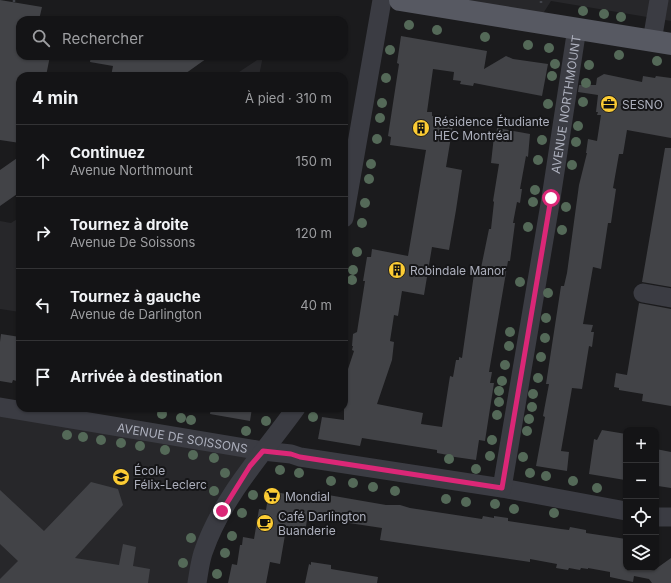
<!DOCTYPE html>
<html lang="fr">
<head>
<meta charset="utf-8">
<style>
	:root { --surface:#141416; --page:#212123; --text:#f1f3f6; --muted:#9d9ea1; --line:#333335 }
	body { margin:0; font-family:Inter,sans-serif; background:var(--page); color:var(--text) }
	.controls { position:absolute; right:12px; bottom:12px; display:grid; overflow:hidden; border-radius:8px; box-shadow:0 1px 3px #0004 }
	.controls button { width:36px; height:36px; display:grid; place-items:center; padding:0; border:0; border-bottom:1px solid var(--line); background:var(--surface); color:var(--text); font:20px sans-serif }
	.stop { position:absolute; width:12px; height:12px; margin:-9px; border:3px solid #db2777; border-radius:50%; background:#fff }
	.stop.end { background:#db2777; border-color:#fff; box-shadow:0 1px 4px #0008 }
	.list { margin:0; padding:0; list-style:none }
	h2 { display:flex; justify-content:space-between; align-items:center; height:52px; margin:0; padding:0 16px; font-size:17px }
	h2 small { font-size:13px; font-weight:400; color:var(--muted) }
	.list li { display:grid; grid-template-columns:26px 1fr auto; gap:12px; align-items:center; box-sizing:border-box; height:72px; padding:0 16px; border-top:1px solid var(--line) }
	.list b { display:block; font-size:15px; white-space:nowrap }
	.list p { margin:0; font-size:13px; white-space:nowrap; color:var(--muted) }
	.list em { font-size:13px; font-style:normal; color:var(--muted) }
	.icon { flex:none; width:22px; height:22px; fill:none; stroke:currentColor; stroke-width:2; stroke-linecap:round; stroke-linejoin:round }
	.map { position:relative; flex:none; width:671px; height:583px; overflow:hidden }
	.search { position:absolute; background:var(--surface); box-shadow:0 1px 3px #0004; left:16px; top:16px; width:332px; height:44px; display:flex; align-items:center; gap:10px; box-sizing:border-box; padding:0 14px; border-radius:12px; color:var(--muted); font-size:15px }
	.panel { position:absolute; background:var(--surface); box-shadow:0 1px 3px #0004; left:16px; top:72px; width:332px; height:340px; border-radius:12px }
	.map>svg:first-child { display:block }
</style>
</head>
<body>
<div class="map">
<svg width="671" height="583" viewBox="0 0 671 583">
	<rect width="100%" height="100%" fill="#1b1b1d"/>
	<path fill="#27272a" d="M400 0H671V21L551 1 537 23Z
		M263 56 259 76H233Z
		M20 217V312L0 309V221L11 223Z
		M0 410 261 451 193 583H0Z"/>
	<path fill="#424347" d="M0 0 42 7 39 20H20V56H50L46 76H20V143L0 140Z
		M401 36 487 51 484 69 506 56 513 59 548 64 542 96 474 83 473 86 460 84 461 81 453 80 454 72 433 69 427 112H432V116L454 119 446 167 462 170 456 210 449 250 432 247 424 295 402 291 398 316 394 315 390 341 394 342 392 360 377 404 423 413 421 424 442 427 450 376 453 377 456 360H459V357L462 358 475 267 481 268 489 229H491L494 202 493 201 499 164 491 163 494 136H496L497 128 530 134 528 157 526 156 520 189H522L520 203 517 202 513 223H515L510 261H508L489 372H492L490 383H494L489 415 485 441 479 440 476 460 448 456V455L437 453V450L362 438 360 446 318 439 322 417 344 420V381L354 351 352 350 353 346H352L353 334 357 332 365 281H363L367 257H371L372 249 408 256 426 150 390 145 391 137 388 136 399 64 397 63Z
		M91 56H210L182 76H111L113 66 90 62Z
		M604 74 642 82 643 76 655 78 656 76 671 78V138L627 130 623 154H619L613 188 616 189 611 223H608L601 269 593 267 583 324 593 325 591 332H594L592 347 589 346 582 389 572 388 561 451 569 452 567 471 536 466 545 417 543 416 549 384H546L561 286H564L567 273 579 185 587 153H586L588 139 597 141 601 115H597L598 112H596L598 95 578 92 579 85H596L597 78Z
		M665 148H671V287L642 282Z
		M20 156V192L0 206V170Z
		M639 303 671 309V406L642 401 643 394 619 390V388L614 387 616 373 627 375Z
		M1 334 20 337V382L13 380 12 383 0 381V342Z
		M211 408H252L250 421 210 414Z
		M602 430 626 434 625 480 589 474 594 439 597 440Z
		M656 449 671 452V488L658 486V484H656Z
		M91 482 118 489 123 505 75 558 119 565 123 544 136 547 133 566 150 569 148 583H0V579L18 561 0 544V490L44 531Z
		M269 491 310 498 311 492 386 505H400L410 508 482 519 483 516 494 518V516L508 518V521L561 529 569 530 570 527 586 530V533L626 539V568H657L671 558V583H652L649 579 634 576 633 582 610 577V572L588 568V569L581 568 580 570 569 568 568 570 556 568 557 564 530 559V562L380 540 382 528 316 518V521L307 519 305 534 287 531 286 535H285L280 564 270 562 266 583H228L232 564 237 565 240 545H242L243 537 254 539 259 509 266 510Z
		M311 562 331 565V569L378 577 377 583H305L309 564 311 565Z"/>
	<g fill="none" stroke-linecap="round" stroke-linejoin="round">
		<path stroke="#41434a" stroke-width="2.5" stroke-dasharray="2 3" stroke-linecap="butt" d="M14 2V0
			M541 3V0"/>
		<g stroke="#3b3c43" stroke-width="19">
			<path d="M652 41 659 0"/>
			<path d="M344 218 382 0"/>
			<path d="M643 293 671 298"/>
			<path id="s1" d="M0 407 263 451 291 454 300 457 502 488 626 511"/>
			<path id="s2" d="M502 488 551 198 577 28"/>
			<path d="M656 517H671"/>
			<path d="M197 583C199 572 200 560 204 550 223 496 263 454 296 408"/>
		</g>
		<path stroke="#575962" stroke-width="22" d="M400 0 671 44"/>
	</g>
	<g fill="#546958">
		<circle cx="583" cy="11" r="5"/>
		<circle cx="604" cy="14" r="5"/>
		<circle cx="621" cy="17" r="5"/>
		<circle cx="409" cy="25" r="5"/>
		<circle cx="437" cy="30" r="5"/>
		<circle cx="485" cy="37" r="5"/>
		<circle cx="528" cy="45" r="5"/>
		<circle cx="549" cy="48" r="5"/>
		<circle cx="390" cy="50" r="5"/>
		<circle cx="619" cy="55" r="5"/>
		<circle cx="657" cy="61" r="5"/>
		<circle cx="555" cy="64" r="5"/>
		<circle cx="589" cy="65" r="5"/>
		<circle cx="552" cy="76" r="5"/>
		<circle cx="386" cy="78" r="5"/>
		<circle cx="586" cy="83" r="5"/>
		<circle cx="583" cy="102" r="5"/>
		<circle cx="382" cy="103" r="5"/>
		<circle cx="548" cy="104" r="5"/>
		<circle cx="380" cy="118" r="5"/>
		<circle cx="578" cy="126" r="5"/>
		<circle cx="377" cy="139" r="5"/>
		<circle cx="542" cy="140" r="5"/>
		<circle cx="576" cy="142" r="5"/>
		<circle cx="538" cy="160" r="5"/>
		<circle cx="371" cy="164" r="5"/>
		<circle cx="572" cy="165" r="5"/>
		<circle cx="369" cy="179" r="5"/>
		<circle cx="535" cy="190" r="5"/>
		<circle cx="533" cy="202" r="5"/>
		<circle cx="365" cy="203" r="5"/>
		<circle cx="566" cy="207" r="5"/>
		<circle cx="362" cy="223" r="5"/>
		<circle cx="528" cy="227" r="5"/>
		<circle cx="562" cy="230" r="5"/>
		<circle cx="357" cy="252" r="5"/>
		<circle cx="353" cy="270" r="5"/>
		<circle cx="352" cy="280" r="5"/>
		<circle cx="520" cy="282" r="5"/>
		<circle cx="548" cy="293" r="5"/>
		<circle cx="546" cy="318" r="5"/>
		<circle cx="510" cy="332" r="5"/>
		<circle cx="545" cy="338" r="5"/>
		<circle cx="509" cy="346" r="5"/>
		<circle cx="541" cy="357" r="5"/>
		<circle cx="505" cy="365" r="5"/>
		<circle cx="538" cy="378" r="5"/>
		<circle cx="502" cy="381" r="5"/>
		<circle cx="499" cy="391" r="5"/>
		<circle cx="533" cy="394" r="5"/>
		<circle cx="499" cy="402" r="5"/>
		<circle cx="532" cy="407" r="5"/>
		<circle cx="162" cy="414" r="5"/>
		<circle cx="497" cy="415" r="5"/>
		<circle cx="313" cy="417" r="5"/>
		<circle cx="181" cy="418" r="5"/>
		<circle cx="529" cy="419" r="5"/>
		<circle cx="191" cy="420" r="5"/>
		<circle cx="266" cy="421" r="5"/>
		<circle cx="246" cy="431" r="5"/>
		<circle cx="527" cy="431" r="5"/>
		<circle cx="67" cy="435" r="5"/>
		<circle cx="83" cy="437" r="5"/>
		<circle cx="101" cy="440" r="5"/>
		<circle cx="492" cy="440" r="5"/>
		<circle cx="121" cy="443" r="5"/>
		<circle cx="140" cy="446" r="5"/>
		<circle cx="165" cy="450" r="5"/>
		<circle cx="193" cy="455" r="5"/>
		<circle cx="490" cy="456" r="5"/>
		<circle cx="523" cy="457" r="5"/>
		<circle cx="214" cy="458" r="5"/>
		<circle cx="449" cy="459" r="5"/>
		<circle cx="476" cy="469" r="5"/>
		<circle cx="280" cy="470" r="5"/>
		<circle cx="225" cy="473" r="5"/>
		<circle cx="299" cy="473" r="5"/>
		<circle cx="530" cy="473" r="5"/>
		<circle cx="546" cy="476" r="5"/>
		<circle cx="331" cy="481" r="5"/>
		<circle cx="573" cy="481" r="5"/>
		<circle cx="353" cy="483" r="5"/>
		<circle cx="373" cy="487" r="5"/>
		<circle cx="597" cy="488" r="5"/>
		<circle cx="214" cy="491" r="5"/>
		<circle cx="395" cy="491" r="5"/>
		<circle cx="253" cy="495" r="5"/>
		<circle cx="446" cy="499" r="5"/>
		<circle cx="466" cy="502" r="5"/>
		<circle cx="495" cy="504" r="5"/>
		<circle cx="514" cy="509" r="5"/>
		<circle cx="242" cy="513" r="5"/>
		<circle cx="554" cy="513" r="5"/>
		<circle cx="232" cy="536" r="5"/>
		<circle cx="191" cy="538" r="5"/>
		<circle cx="225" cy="553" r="5"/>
		<circle cx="183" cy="563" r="5"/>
		<circle cx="217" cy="574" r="5"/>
	</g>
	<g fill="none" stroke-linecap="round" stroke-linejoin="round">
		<path stroke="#db2777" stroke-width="5" d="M222 511 250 466 263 451 291 454 300 457 502 488 551 198"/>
	</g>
	<defs>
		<g id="office-disc" transform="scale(0.9)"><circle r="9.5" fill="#fccc34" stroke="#161618"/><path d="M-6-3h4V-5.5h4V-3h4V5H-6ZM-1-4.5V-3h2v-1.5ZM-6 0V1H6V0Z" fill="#111"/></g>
		<g id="building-disc" transform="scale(0.9)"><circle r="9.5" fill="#fccc34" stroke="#161618"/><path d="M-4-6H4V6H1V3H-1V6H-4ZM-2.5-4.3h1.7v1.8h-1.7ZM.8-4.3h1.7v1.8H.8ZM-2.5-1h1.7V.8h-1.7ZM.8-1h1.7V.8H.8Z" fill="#111"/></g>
		<g id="school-disc" transform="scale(0.9)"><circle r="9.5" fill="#fccc34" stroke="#161618"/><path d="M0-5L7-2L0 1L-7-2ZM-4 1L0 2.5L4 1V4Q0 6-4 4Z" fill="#111"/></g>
		<g id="supermarket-disc" transform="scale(0.9)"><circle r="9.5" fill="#fccc34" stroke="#161618"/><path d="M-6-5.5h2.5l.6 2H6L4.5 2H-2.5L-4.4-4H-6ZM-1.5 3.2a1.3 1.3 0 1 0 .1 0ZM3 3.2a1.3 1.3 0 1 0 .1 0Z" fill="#111"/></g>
		<g id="cafe-disc" transform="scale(0.9)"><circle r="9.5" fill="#fccc34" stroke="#161618"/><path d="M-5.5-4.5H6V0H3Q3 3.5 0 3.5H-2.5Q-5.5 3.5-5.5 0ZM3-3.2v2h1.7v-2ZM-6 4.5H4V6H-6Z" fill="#111"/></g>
	</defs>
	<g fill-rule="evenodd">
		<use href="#office-disc" x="609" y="104"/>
		<use href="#building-disc" x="421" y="128"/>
		<use href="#building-disc" x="397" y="270"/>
		<use href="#school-disc" x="121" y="477"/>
		<use href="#supermarket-disc" x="272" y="496"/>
		<use href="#cafe-disc" x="265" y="523"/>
	</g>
	<g text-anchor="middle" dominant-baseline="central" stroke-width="4" stroke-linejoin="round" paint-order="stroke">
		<g font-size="12" fill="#adb0bd" stroke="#161618">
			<text stroke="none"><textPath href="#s2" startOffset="389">AVENUE NORTHMOUNT</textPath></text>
			<text stroke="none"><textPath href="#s1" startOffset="185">AVENUE DE SOISSONS</textPath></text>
		</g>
		<g font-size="12" fill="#adb0bd" stroke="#161618" text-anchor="start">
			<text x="622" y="104">SESNO</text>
			<text x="434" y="121">Résidence Étudiante<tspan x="434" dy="14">HEC Montréal</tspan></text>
			<text x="410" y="270">Robindale Manor</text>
			<text x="134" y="470">École<tspan x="134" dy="14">Félix-Leclerc</tspan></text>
			<text x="285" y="496">Mondial</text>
			<text x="278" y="516">Café Darlington<tspan x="278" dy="14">Buanderie</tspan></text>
		</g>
	</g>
</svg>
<div class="controls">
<button>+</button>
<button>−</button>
<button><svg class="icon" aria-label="locate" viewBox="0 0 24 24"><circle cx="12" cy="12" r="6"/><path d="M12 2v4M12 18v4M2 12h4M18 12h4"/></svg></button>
<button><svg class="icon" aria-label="layers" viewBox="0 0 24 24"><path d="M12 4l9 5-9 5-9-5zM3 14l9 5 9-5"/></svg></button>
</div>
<div class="stop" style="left:551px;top:198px"></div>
<div class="stop end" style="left:222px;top:511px"></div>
<div class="search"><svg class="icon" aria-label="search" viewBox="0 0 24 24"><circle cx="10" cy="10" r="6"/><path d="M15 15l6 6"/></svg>Rechercher</div>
<section class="panel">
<h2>4 min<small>À pied · 310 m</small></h2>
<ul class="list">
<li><svg class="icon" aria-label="ahead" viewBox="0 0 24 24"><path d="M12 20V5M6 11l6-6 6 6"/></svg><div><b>Continuez</b><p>Avenue Northmount</p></div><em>150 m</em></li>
<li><svg class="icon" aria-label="right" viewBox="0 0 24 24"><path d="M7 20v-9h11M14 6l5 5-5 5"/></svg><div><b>Tournez à droite</b><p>Avenue De Soissons</p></div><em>120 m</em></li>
<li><svg class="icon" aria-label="left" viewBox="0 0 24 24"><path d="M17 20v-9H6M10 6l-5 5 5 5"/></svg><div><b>Tournez à gauche</b><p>Avenue de Darlington</p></div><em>40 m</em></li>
<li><svg class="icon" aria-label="arrive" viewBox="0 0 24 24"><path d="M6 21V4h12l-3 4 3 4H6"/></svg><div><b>Arrivée à destination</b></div></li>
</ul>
</section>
</div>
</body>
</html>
